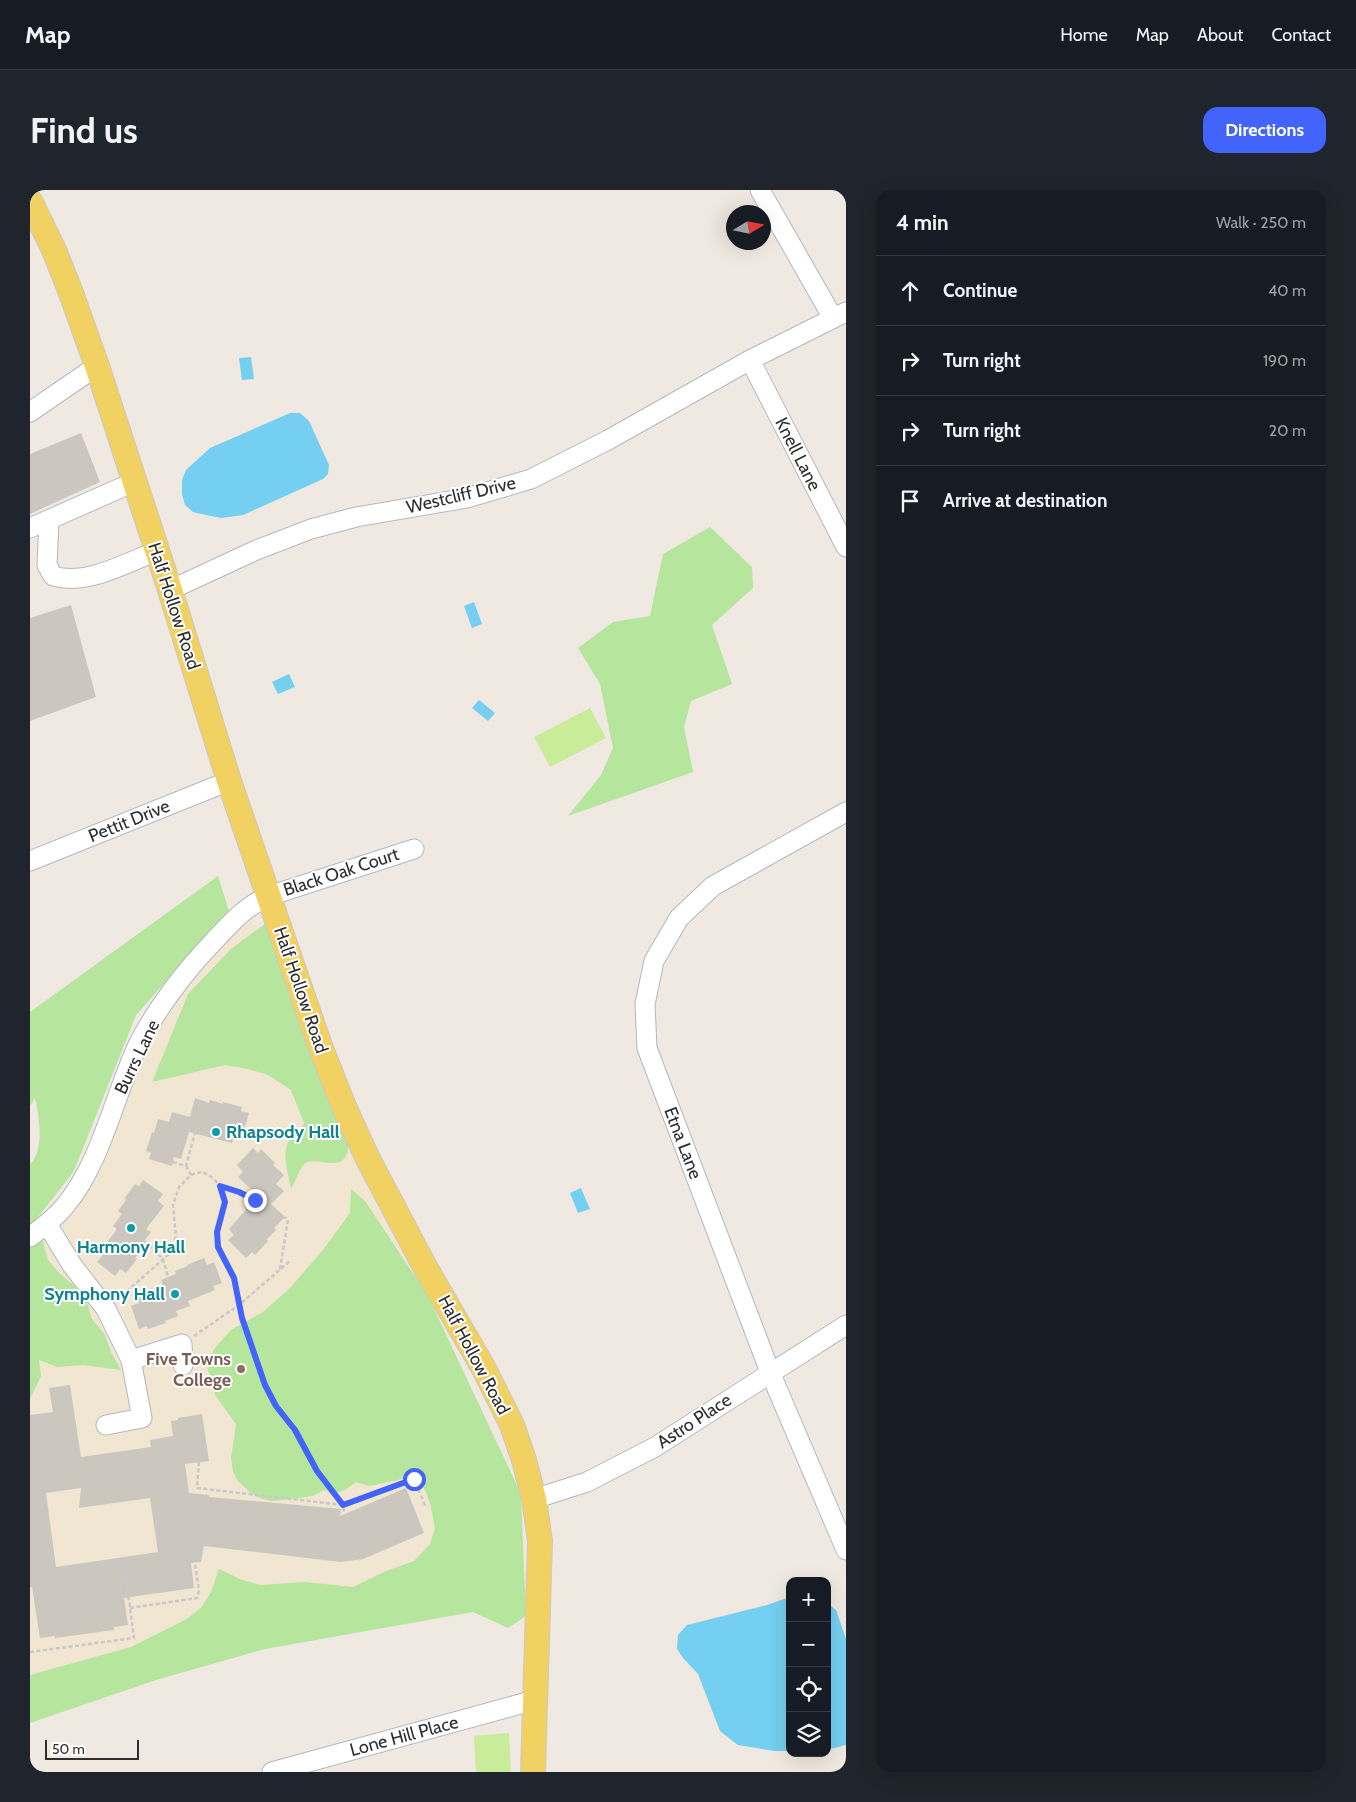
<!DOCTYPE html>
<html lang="en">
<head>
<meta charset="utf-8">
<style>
	:root { --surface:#171b24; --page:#20242c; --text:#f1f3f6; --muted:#9ea1a6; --line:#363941; --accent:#4264fb }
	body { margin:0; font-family:Cabin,sans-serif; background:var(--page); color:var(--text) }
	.controls { position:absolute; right:15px; bottom:15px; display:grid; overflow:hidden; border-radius:10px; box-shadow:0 5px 20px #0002 }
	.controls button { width:45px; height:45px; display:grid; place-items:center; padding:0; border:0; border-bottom:1px solid var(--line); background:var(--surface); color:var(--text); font:25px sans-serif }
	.compass { position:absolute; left:696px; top:15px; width:45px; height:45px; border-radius:50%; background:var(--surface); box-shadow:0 5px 20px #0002; rotate:80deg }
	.scale { position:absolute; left:15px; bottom:12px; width:94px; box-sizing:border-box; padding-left:5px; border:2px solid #2e2e2e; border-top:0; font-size:14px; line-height:18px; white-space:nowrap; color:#2e2e2e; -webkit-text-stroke:4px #fff; paint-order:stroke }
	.stop { position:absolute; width:15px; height:15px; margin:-11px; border:4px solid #4264fb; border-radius:50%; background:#fff }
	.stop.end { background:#4264fb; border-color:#fff; box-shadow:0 1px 5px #0008 }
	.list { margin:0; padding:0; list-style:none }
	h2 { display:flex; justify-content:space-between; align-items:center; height:65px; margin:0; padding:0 20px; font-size:21px }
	h2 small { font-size:16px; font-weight:400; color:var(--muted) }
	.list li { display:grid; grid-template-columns:32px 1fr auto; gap:15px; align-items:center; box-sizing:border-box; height:70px; padding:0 20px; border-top:1px solid var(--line) }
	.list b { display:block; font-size:19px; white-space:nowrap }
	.list em { font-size:16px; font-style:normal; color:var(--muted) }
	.icon { flex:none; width:28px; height:28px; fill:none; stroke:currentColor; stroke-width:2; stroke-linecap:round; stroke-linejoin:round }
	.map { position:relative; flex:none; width:816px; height:1582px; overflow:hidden; border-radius:15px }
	header { display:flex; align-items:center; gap:30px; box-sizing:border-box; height:70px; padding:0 25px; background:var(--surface); border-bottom:1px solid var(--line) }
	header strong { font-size:24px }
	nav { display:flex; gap:28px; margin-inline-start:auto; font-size:18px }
	.intro { display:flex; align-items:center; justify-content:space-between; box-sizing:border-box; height:120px; padding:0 30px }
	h1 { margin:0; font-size:35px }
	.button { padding:12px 22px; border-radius:15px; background:var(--accent); color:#fff; font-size:18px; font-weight:700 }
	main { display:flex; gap:30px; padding:0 30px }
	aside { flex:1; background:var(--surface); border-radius:15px; box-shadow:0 5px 20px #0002 }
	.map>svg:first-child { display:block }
</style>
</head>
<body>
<header>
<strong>Map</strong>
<nav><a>Home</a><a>Map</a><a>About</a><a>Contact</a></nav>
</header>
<div class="intro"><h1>Find us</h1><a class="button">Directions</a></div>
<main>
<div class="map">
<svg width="816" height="1582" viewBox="0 0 816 1582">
	<rect width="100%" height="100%" fill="#efe9e1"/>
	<path fill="#f0e6d1" d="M220 722 476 1301 480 1397 0 1507V1057L40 1023 73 973 115 865 144 814 178 768Z"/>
	<path fill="#b6e59e" d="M680 337 722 377 723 398 682 435 702 494 661 511 654 537 663 582 538 626 571 585 583 558 570 494 548 458 583 432 620 426 633 364Z
		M188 686 199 721 106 825 44 981 5 1031 0 1034V974C15 961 9 925 5 908L0 916V822Z
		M236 733 318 943C318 948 319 954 318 959 314 986 285 964 274 974 269 980 265 992 261 999 259 986 251 963 259 951 263 944 271 941 274 933L261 900 238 885 218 879 195 875 122 892 158 804 201 759Z
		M321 999 335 1011 398 1106 491 1304 496 1426 478 1438 443 1422 235 1459 126 1490 0 1533V1485L101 1457 155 1430 171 1418 181 1402 189 1379 212 1390 231 1395 275 1392 323 1397 356 1381 384 1371 400 1354 405 1338 400 1313 394 1298 384 1290 372 1289 339 1296 326 1292 315 1300 306 1303 294 1300 283 1306 243 1311 232 1309 221 1303 208 1291 203 1282 201 1268 206 1234 185 1205 177 1176 184 1159 201 1140 233 1122 260 1098 293 1060 320 1023Z
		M12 1047 18 1070 29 1083 46 1097 57 1113 62 1129 75 1145 81 1162 91 1180 53 1175 27 1177 9 1170 11 1186 0 1209V1057Z"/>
	<path fill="#c9ec9a" d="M560 518 576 548 520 577 504 547Z
		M479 1543 481 1582H446L444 1546Z"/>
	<path fill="#75cff0" d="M221 167 224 189 212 190 209 168Z
		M260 223H270L279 231 299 275 298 284 293 289 213 325 192 328 176 325 163 322 155 315 152 304V290L156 280 180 258Z
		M444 412 452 434 442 438 434 416Z
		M259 484 265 497 248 504 242 492Z
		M449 510 465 523 458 531 442 518Z
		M551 998 560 1019 548 1023 540 1003Z
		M760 1407V1561H744L708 1555 690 1541 668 1484 653 1468 647 1459 648 1445 657 1435 737 1415Z
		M797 1413 806 1420 816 1449V1555L797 1560Z"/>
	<path fill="#cbc7bf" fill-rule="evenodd" d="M51 243 70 292 0 324V264Z
		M41 415 66 507 0 531V428Z
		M165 908 179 913 180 910 193 914V912L212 917 211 921 219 923 212 948 204 945 202 953 159 942 151 969 144 967 142 976 119 969 121 963 116 961 122 942 124 943 128 929 139 932 142 922 160 927Z
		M223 958 228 963 231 959 245 973 243 975 254 985 246 994 254 1001 241 1014 255 1027 244 1038 246 1040 237 1049 238 1051 225 1065 222 1062 216 1068 198 1050 204 1045 199 1039 228 1006 208 987 213 982 207 975Z
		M113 990 133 1004 128 1011 134 1016 116 1039 121 1042 111 1055 114 1057 105 1068 107 1069 96 1083 90 1079 85 1086 67 1072 73 1065 70 1062 87 1039 83 1036 92 1024 88 1021 96 1010 94 1009 105 994 109 996Z
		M174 1068 177 1075 184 1072 192 1093 183 1096 185 1100 158 1111 160 1116 146 1121 148 1126 135 1131 136 1133 118 1139 117 1136 109 1139 101 1116 109 1113 106 1106 133 1096 131 1090 146 1084 145 1081 158 1076 157 1075Z
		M40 1195 51 1267 121 1257 120 1250 143 1246 141 1231 148 1230V1228L172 1224 179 1271 155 1274 159 1303 179 1305V1307L311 1319 310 1326 376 1298 394 1343 333 1369 311 1372 174 1356 171 1372 161 1373 164 1398 94 1408 98 1435 84 1437V1440L25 1448V1446L10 1448 2 1397H0V1225L23 1222 19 1198ZM51 1298 49 1318 120 1308 128 1362 26 1377 16 1303Z"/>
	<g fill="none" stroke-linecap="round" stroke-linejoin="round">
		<g stroke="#b4b7c1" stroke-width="21">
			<path id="minor" d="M730 0 803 128
				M720 170 816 357
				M0 222 67 176
				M19 330 17 375 23 386C56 396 96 373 127 361
				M0 338 104 292
				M140 400 224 361 281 339 326 327 437 308 501 289 578 250 720 170 816 122
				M816 622 683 696 649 728 624 771 615 814 617 858 740 1182 816 1360
				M0 671 199 591
				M17 1034 42 1075 76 1119 101 1170 112 1228 76 1235
				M0 1047C12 1038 24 1029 34 1017 71 974 84 906 108 855 126 819 156 780 184 751 201 733 215 716 239 706L384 659
				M101 1170 152 1154 153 1175
				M504 1309 557 1292 625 1257 816 1135
				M242 1582 505 1510"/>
		</g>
		<g stroke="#c9c9c9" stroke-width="26">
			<path id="major" d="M0 11 24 60 41 103 67 176 140 400 199 591 290 856 315 919 338 969 395 1077 453 1177 482 1235 494 1270 504 1309 510 1351 503 1582"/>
		</g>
		<path stroke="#c9c9c9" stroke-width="2.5" stroke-dasharray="4 2.5" stroke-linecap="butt" d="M143 972 156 976 165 943
			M156 976 161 985
			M190 996 209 1002 225 1010
			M114 1051 133 1069 138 1087
			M250 1079 258 1030 255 1027
			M87 1110 139 1064 146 1046 143 1015 149 997 161 985 167 983 173 982 183 988 190 996 195 1012 187 1042 188 1057 204 1088 212 1128 235 1195 246 1216 265 1240 287 1281 313 1315 314 1322
			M164 1146 209 1115 261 1070
			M169 1272 167 1298 313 1315 384 1289 395 1315 392 1316
			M100 1418 167 1408 169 1401 165 1373
			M0 1462 104 1448 95 1381"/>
		<use href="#minor" stroke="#fff" stroke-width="19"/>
		<use href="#major" stroke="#f2d163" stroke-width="24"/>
	</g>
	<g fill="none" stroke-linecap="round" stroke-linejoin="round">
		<path stroke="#4264fb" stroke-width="6" d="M225 1010 209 1002 190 996 195 1012 187 1042 188 1057 204 1088 212 1128 235 1195 246 1216 265 1240 287 1281 313 1315 384 1289"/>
	</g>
	<g fill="#0f9aa8" stroke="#fff" stroke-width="2">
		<circle cx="186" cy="942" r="5"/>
		<circle cx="101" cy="1038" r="5"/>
		<circle cx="145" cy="1104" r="5"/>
	</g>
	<circle fill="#8d6e63" stroke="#fff" stroke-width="2" cx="211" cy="1179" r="5"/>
	<g text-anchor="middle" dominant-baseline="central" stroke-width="4" stroke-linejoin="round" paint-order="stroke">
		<g font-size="18" fill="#2e2e2e" stroke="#fff">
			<text transform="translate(768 264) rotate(63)">Knell Lane</text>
			<text transform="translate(431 305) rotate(-13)">Westcliff Drive</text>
			<text transform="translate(144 416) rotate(72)">Half Hollow Road</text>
			<text transform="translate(99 631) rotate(-22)">Pettit Drive</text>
			<text transform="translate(311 682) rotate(-18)">Black Oak Court</text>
			<text transform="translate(271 800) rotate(71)">Half Hollow Road</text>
			<text transform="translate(107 867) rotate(-64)">Burrs Lane</text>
			<text transform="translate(653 953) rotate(69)">Etna Lane</text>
			<text transform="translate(444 1165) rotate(62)">Half Hollow Road</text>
			<text transform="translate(664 1231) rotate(-33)">Astro Place</text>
			<text transform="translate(374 1546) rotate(-15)">Lone Hill Place</text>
		</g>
		<g font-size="18" font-weight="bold" fill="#0d838f" stroke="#fff" text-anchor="start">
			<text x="196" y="942">Rhapsody Hall</text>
			<text x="101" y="1057" text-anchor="middle">Harmony Hall</text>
			<text x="135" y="1104" text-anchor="end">Symphony Hall</text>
		</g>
		<g font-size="18" font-weight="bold" fill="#785e54" stroke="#fff" text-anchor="end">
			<text x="201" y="1169">Five Towns<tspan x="201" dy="21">College</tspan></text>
		</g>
	</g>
</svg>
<div class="controls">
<button>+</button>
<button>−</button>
<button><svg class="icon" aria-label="locate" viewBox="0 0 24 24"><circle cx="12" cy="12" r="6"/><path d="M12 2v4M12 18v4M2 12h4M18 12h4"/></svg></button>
<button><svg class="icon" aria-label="layers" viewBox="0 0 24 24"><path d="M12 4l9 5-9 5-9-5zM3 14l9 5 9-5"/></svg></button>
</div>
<svg class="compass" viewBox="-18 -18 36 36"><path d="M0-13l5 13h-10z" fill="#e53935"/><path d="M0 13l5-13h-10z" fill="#9ea1a6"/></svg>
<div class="scale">50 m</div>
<div class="stop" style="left:384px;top:1289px"></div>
<div class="stop end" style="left:225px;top:1010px"></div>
</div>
<aside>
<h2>4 min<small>Walk · 250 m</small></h2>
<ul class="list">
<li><svg class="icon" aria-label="ahead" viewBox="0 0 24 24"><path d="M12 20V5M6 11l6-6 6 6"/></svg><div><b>Continue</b></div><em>40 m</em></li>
<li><svg class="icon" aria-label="right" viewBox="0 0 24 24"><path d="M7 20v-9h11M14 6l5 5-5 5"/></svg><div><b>Turn right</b></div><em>190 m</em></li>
<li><svg class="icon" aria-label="right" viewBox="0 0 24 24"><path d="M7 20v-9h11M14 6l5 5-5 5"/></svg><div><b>Turn right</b></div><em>20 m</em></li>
<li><svg class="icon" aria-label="arrive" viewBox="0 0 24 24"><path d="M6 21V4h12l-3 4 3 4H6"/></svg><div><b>Arrive at destination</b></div></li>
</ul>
</aside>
</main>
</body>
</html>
